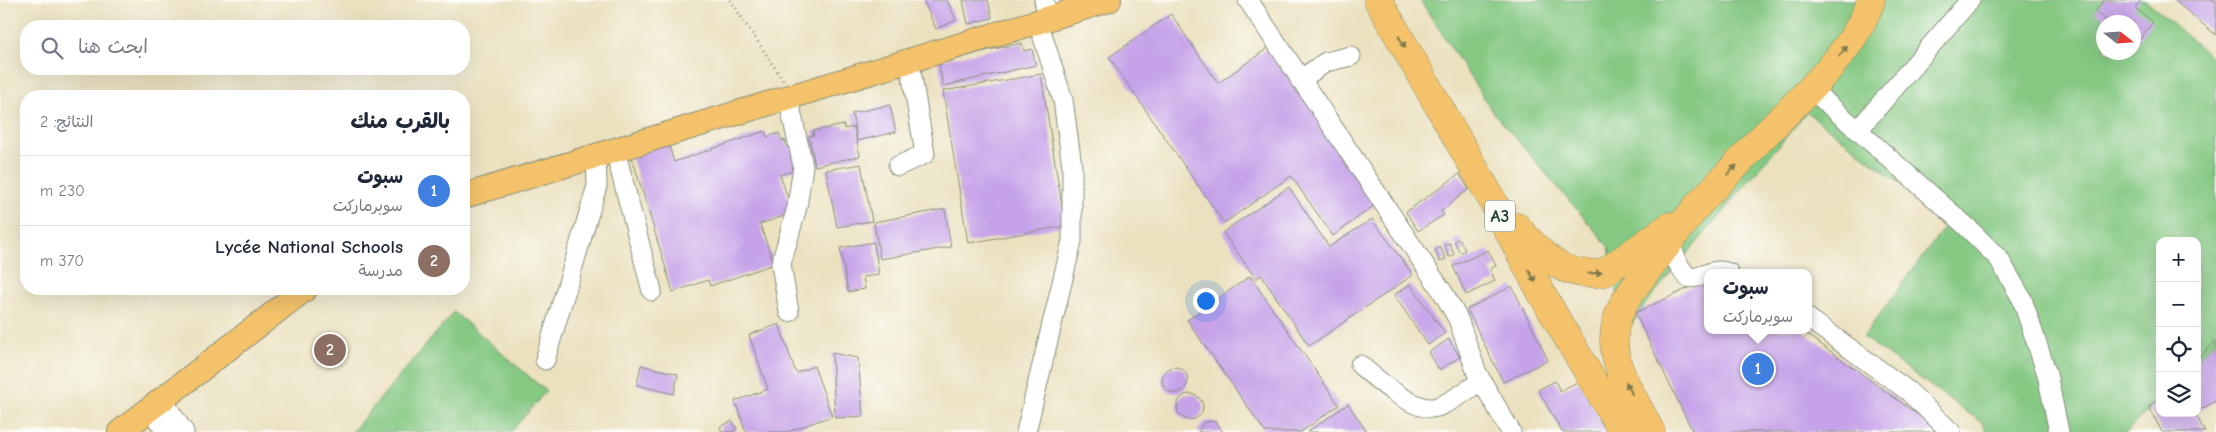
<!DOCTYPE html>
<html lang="ar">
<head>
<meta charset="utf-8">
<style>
	:root { --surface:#fff; --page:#f6f6f7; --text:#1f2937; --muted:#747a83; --line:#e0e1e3; --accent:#0b8043 }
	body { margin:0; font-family:"Comic Neue","Playpen Sans Arabic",sans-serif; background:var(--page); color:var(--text); direction:rtl }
	.controls { position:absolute; right:15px; bottom:15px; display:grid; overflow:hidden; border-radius:10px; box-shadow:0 5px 20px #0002 }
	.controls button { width:45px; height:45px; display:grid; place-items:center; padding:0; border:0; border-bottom:1px solid var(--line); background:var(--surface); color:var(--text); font:25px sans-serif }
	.compass { position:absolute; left:2096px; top:15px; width:45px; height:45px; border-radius:50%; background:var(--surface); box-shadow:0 5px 20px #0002; rotate:107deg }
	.you { position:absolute; left:1205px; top:300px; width:18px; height:18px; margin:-12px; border:4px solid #fff; border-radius:50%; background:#1a73e8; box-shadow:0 0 0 8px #1a73e833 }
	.badge { display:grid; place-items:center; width:32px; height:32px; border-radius:50%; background:var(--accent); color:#fff; font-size:16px; font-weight:700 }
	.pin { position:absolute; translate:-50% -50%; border:2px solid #fff; box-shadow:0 1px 5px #0006 }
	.popup { position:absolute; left:1704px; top:269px; width:108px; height:65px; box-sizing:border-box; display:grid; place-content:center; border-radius:10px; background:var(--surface); filter:drop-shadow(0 1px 4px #0005); font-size:16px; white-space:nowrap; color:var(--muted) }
	.popup b { font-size:19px; color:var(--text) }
	.popup::after { content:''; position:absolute; left:50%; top:100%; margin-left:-10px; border:10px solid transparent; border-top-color:var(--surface) }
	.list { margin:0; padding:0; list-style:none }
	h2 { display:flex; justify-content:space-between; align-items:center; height:65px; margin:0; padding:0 20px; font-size:21px }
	h2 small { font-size:16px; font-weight:400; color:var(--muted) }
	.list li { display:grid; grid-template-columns:32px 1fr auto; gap:15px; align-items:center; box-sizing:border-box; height:70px; padding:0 20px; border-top:1px solid var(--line) }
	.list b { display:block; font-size:19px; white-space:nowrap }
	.list p { margin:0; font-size:16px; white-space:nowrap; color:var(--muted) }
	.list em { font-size:16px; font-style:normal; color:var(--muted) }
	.icon { flex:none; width:28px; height:28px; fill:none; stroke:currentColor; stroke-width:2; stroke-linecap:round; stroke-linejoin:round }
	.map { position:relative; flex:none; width:2216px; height:432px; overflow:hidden; direction:ltr }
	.search { position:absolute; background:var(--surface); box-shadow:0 5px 20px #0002; left:20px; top:20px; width:450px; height:55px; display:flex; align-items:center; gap:12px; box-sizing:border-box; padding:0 18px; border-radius:20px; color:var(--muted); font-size:19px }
	.panel { position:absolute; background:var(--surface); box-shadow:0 5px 20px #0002; left:20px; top:90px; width:450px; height:205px; border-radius:20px; direction:rtl }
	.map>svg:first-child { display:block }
</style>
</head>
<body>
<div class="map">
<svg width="2216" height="432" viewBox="0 0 2216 432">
	<rect width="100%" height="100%" fill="#fdfcf7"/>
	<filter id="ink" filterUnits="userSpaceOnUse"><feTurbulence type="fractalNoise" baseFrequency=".02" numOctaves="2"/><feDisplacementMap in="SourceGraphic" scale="10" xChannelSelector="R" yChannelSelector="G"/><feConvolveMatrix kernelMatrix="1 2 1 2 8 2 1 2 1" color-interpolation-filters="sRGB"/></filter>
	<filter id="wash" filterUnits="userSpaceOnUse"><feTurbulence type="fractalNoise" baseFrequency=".0096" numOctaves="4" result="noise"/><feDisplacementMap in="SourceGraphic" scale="20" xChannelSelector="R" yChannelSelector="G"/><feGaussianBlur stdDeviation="1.12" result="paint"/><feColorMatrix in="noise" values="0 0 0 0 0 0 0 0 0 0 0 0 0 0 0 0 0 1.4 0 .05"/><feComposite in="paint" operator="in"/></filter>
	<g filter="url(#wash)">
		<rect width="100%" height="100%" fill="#ebe1bf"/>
		<path fill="#84c882" stroke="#52825b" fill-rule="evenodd" d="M1420 0H2146L2216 61V340L2197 360V241H2160V399L2126 432H1987L1982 423 1863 337 1949 221 1807 112 1646 303 1625 335 1609 247 1493 112ZM2104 22H2134V52H2104Z
			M454 312 546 391 511 432H352Z"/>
		<g id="blocks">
			<path fill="#c6a3e9" d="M923 0H947L956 20 936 29Z
				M963 0H988L992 18 968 24Z
				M2104 0H2141L2135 8 2153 22 2136 44 2134 42V22H2109L2095 12Z
				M2174 0H2216V35Z
				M1171 14 1218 83 1271 46 1379 202 1333 236 1291 176 1224 223 1109 57Z
				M1022 43 1024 51 1032 49 1036 65 943 86 938 61Z
				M1041 74 1065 226 968 243 943 91Z
				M890 105 896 132 857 141 852 113Z
				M844 125V129L854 127 860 156 815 166 809 136 814 135 813 131Z
				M765 131 767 137 779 133 782 141 785 140 787 147 791 145 799 169 780 175 793 213 760 224 774 264 710 286 708 280 673 292 631 154 668 142 674 162Z
				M861 164 872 221 837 227 826 170Z
				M1459 174 1469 189 1441 211 1444 215 1418 231 1406 212Z
				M1289 187 1329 247 1372 219 1413 275 1309 346 1261 275 1256 279 1223 232Z
				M945 209 951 247 880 259 874 222Z
				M1459 238 1465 250 1460 253 1454 241Z
				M874 242 879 275 863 277 865 289 848 292 840 248Z
				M1450 243 1454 255 1449 257 1444 245Z
				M1440 247 1446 259 1440 262 1435 250Z
				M1488 250 1496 266 1490 269 1495 281 1466 295 1453 266Z
				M1250 276 1339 405 1301 432H1265L1187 320Z
				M1708 279V330H1801L1931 424 1935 432H1693L1635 313Z
				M1410 284 1445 333 1428 345 1394 295Z
				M1512 286 1548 360 1503 382 1467 309Z
				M779 324 796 373 814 366 832 416 787 432H746L735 401 768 389 749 335Z
				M1449 339 1460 357 1439 370 1429 352Z
				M2216 341V401L2197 411V360Z
				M832 353 858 358 863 416 835 418Z
				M641 365 678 374 674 394 637 385Z
				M1162 380a13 13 0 1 1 26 0a13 13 0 1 1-26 0Z
				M1555 381 1560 391 1579 381 1607 432H1562L1538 390Z
				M1177 407a13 13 0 1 1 26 0a13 13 0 1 1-26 0Z
				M2160 396V413H2195L2205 432H2162L2149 407Z
				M1348 404 1367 432H1307Z
				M732 421 737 429 733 432H722L720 427Z
				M1209 421 1216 422 1223 432H1198L1203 423Z"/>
		</g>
	</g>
	<g filter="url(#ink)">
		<use href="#blocks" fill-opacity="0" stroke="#858f7a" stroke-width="1"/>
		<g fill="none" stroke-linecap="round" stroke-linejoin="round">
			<g stroke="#858f7a" stroke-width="21">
				<path id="minor" d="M1044 0 1048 19
					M1248 0 1444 294 1458 319 1477 373 1511 432
					M1300 80 1326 62 1351 56
					M1810 88 1966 226 1999 259 2022 299 2047 374 2059 432
					M788 97 803 166 797 207 781 264 789 312
					M1858 130 1970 0
					M615 150 652 291
					M898 166 925 154 909 59
					M1670 241 1677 262 1687 277C1702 281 1709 266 1729 273
					M1808 318 1908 391 1951 432
					M545 360 597 186 596 156
					M1360 365C1375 378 1416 414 1437 407 1453 402 1468 389 1481 381
					M162 400 184 432
					M150 408 166 432
					M1026 432 1072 241V166L1063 100 1038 22"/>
			</g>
			<g stroke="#858f7a" stroke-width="26">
				<path id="major" d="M464 196 1109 0
					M120 432 305 289"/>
			</g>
			<g stroke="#858f7a" stroke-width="29">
				<path id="highway" d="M1378 0 1490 196 1543 296 1623 432
					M1517 227C1542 255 1564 280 1605 272L1670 226
					M1651 432C1638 404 1614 373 1614 341 1613 309 1636 285 1654 262 1669 243 1683 223 1698 205 1717 184 1737 165 1756 144 1794 104 1855 53 1871 0"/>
			</g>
			<path stroke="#858f7a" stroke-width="3" stroke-dasharray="1 4" stroke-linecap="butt" d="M730 0 783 80"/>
			<use href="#minor" stroke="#fff" stroke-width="19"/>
			<use href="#major" stroke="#f3c26a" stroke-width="24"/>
			<use href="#highway" stroke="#f3c26a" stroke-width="28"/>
		</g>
		<defs><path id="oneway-solid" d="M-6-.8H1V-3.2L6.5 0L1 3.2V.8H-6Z" transform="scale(1.25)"/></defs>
		<g fill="#7e794c">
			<use href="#oneway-solid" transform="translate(1402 42) rotate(60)"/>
			<use href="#oneway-solid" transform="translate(1843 51) rotate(-51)"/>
			<use href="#oneway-solid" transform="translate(1732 170) rotate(-46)"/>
			<use href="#oneway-solid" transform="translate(1595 273) rotate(-5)"/>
			<use href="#oneway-solid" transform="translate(1532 276) rotate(62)"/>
			<use href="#oneway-solid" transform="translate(1629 388) rotate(-117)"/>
		</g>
	</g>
	<g text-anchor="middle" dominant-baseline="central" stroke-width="5" stroke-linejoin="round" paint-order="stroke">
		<rect fill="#fdfcf7" stroke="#62766e" stroke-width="1" x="1485" y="200.5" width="30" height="31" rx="4"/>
		<g font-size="18" font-weight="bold" fill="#1f3d34">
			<text x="1500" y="216">A3</text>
		</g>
	</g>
</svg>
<div class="controls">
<button>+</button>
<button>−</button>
<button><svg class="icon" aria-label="locate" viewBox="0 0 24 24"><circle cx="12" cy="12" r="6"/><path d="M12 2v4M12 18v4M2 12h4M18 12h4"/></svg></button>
<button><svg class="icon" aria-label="layers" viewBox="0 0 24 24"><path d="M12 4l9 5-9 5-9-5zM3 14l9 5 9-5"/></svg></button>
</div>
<svg class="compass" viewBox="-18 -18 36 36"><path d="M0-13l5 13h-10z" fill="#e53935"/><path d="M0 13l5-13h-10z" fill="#747a83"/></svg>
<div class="you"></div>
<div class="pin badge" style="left:1758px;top:369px;background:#3f7fe0">1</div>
<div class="popup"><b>سبوت</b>سوبرماركت</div>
<div class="pin badge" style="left:330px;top:350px;background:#8d6e63">2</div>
<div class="search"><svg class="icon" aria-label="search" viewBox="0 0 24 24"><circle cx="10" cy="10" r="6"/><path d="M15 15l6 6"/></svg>ابحث هنا</div>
<section class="panel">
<h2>بالقرب منك<small>النتائج: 2</small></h2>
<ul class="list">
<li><span class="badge" style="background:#3f7fe0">1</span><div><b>سبوت</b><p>سوبرماركت</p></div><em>230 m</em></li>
<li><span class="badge" style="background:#8d6e63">2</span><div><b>Lycée National Schools</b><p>مدرسة</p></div><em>370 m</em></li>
</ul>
</section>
</div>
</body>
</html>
